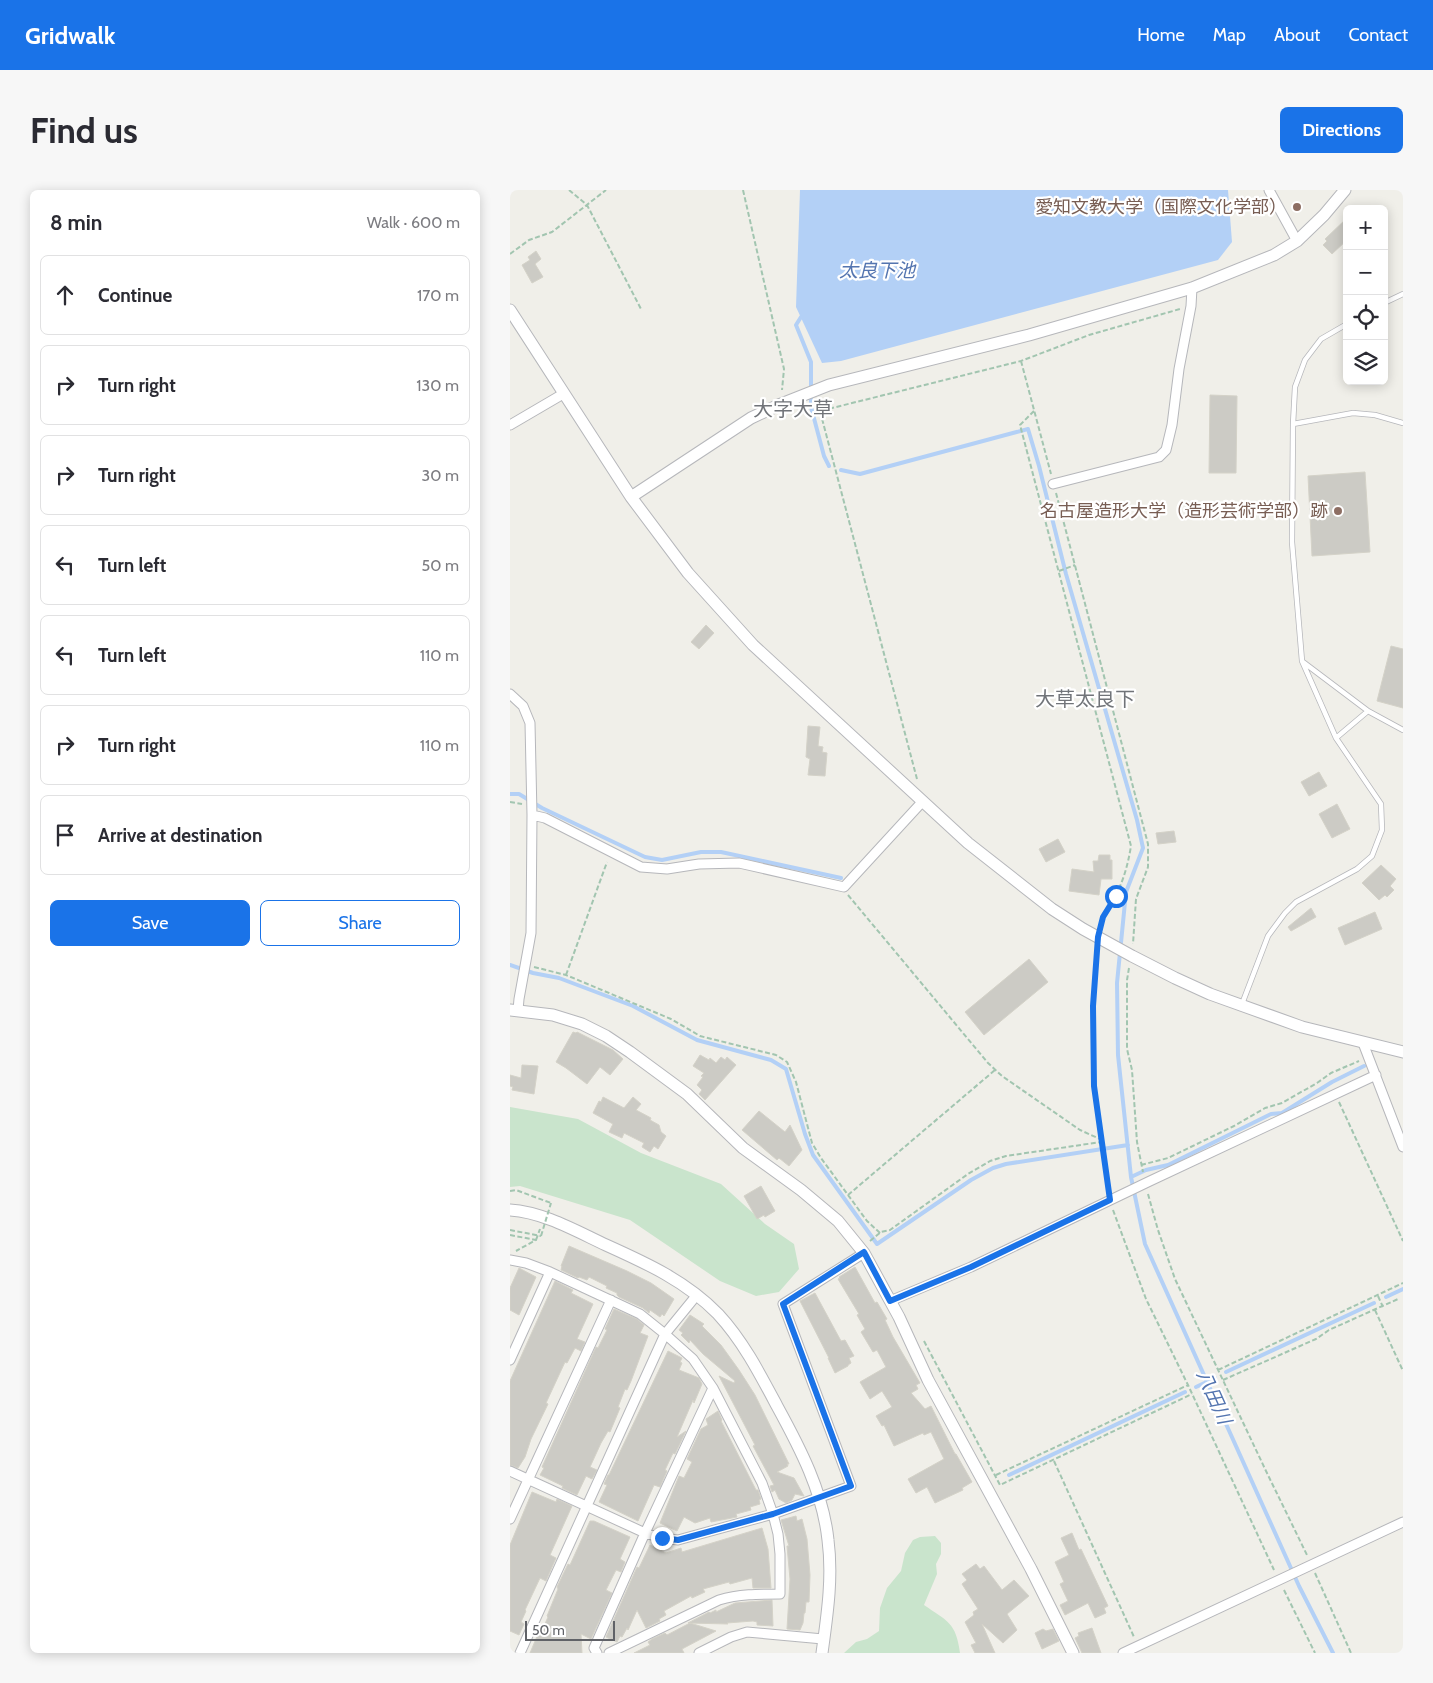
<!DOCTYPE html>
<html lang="en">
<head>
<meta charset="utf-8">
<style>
	:root { --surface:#fff; --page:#f7f7f7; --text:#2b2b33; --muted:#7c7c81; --line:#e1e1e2; --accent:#1a73e8 }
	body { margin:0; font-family:Cabin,"Noto Sans JP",sans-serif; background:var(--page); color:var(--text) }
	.controls { position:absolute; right:15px; top:15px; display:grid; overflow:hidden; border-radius:8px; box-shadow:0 2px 12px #0003 }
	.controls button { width:45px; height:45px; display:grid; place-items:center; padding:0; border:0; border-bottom:1px solid var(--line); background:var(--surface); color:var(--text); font:25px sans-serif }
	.scale { position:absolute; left:15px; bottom:12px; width:90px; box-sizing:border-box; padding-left:5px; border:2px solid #606267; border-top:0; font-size:14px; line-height:18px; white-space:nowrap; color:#606267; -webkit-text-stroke:4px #fff; paint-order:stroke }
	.stop { position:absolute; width:15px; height:15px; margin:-11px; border:4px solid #1a73e8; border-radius:50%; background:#fff }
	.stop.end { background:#1a73e8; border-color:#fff; box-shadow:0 1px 5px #0008 }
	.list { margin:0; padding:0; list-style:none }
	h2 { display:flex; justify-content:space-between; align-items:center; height:65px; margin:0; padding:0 20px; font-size:21px }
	h2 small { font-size:16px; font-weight:400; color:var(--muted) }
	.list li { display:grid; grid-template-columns:32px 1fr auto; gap:15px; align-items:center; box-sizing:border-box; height:80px; margin:0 10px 10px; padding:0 10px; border:1px solid var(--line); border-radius:8px }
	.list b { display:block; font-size:19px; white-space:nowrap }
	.list em { font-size:16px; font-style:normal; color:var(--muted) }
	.actions { display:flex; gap:10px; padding:15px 20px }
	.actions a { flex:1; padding:11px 0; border:1px solid var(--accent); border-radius:8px; text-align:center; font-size:18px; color:var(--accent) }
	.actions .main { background:var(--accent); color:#fff }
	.icon { flex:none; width:28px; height:28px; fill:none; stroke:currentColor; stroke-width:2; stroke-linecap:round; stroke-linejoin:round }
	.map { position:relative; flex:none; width:893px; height:1463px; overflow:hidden; border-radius:8px }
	header { display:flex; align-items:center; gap:30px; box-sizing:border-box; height:70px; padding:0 25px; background:var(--accent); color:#fff }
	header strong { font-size:24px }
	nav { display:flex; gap:28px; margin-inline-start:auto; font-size:18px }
	.intro { display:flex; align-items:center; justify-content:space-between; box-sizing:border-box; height:120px; padding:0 30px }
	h1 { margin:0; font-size:35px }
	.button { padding:12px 22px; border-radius:8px; background:var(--accent); color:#fff; font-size:18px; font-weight:700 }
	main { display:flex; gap:30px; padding:0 30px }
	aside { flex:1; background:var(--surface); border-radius:8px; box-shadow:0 2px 12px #0003 }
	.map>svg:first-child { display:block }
</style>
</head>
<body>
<header>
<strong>Gridwalk</strong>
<nav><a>Home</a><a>Map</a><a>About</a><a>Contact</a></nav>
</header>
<div class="intro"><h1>Find us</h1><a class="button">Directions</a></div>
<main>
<aside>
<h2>8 min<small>Walk · 600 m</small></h2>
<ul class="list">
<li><svg class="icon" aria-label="ahead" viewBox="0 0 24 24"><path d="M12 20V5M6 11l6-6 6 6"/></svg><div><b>Continue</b></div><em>170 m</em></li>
<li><svg class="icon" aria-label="right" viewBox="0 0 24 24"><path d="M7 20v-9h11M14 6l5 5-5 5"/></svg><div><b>Turn right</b></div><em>130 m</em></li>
<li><svg class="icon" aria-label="right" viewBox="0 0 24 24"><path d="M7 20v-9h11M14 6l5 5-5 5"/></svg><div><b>Turn right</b></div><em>30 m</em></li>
<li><svg class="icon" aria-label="left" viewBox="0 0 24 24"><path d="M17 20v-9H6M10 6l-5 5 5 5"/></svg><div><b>Turn left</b></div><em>50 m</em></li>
<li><svg class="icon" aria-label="left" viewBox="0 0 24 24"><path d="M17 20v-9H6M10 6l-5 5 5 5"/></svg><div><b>Turn left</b></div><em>110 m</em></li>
<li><svg class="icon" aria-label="right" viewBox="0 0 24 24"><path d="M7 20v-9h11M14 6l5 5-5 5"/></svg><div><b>Turn right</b></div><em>110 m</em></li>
<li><svg class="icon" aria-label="arrive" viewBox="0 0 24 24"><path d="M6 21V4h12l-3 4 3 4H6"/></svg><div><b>Arrive at destination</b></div></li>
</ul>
<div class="actions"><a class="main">Save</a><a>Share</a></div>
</aside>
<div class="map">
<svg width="893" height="1463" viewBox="0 0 893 1463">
	<rect width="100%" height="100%" fill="#f0efe9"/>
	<path fill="#c9e4cc" d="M0 917 68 929 131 963 211 994 255 1034 284 1054 289 1079 269 1102 246 1106 210 1091 120 1030 10 996 0 997Z
		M425 1346 431 1353V1364L426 1374 427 1384 414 1415C437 1431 446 1432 450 1463H334L346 1452 357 1449 369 1441 370 1418 377 1398 391 1381 395 1363 403 1350 410 1347Z"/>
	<path fill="#b3d0f6" d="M290 0H718L722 52 708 70 331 171 312 173 286 117Z"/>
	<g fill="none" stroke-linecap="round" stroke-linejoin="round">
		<path stroke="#b3d0f6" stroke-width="4" d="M291 127 286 135 301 172V217L314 266 319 276
			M331 280 350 284 518 239 529 276 556 384 627 630 633 658 616 702 607 793 608 865 621 987 635 1054 789 1396 823 1463
			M0 604H9L32 618 135 667 152 670 191 662H211L331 688
			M0 775 23 783 49 788 123 816 187 850 261 870 276 879 295 944 303 965 367 1054 461 990 483 978 496 974 618 955
			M621 987 636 980 658 975 761 924 772 923 822 892 854 876
			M876 1107 893 1099
			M716 1182 864 1113
			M686 1197 705 1188
			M499 1285 675 1202"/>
	</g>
	<path fill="#cccbc5" stroke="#d4d2c8" d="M837 28V50L822 64 813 55 817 51 815 49Z
		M26 61 31 69 25 74 33 87 22 93 12 75 20 70 18 67Z
		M700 205 727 206 726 283H699Z
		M855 282 860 362 802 366 798 286Z
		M196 435 204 443 189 459 181 452Z
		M881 456 893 459V518L867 511Z
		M298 536 310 537 308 556 313 557 312 562 317 563 315 586 298 585 300 569 296 567Z
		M809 582 817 596 799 606 791 592Z
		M827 614 840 639 822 648 809 624Z
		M664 641 666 652 648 654 646 643Z
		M548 649 555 662 536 672 529 659Z
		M589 665H600V670H602V689H591L589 705 559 701 562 679 584 682 583 671H588Z
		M871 675 886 689 880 696 884 700 877 707 875 705 869 710 852 693Z
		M801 718 806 727 781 741 778 737Z
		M865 722 872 739 835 755 828 738Z
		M519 769 538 792 474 845 455 822Z
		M63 842 66 843 67 842 103 860 113 869 100 885 90 877 77 894 56 878 46 872Z
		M190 865 199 870 200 868 206 873 211 867 215 870 217 867 226 875 195 910 189 904 192 900 187 895 193 887 191 886 194 883 183 876Z
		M12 875 28 876 24 904 2 900 3 897 0 896V885L11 888Z
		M93 907 114 918 123 907 131 914 126 920 141 928 140 930 149 935 151 942 156 946 148 959 144 956 140 962 132 957 134 953 114 943 112 948 99 942 103 934 83 923 89 911 91 912Z
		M249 921 275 942 280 935 292 960 279 976 269 968 267 970 232 940Z
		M251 996 265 1021 255 1027 254 1025 247 1029 234 1006Z
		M59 1056 117 1081 141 1093 164 1109 154 1126 152 1124 150 1127 140 1120 139 1123 133 1118 109 1107 107 1105V1103L96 1098 97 1096 79 1087 77 1090 69 1087 68 1088 51 1080 52 1076H51Z
		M345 1077 365 1113 367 1112 377 1129 375 1130 383 1147 410 1193 406 1195 408 1199 401 1203 415 1219 421 1216 445 1264H446L462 1292 452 1298 453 1300 425 1313 417 1297 406 1303 398 1289 434 1269 421 1242 414 1245 413 1243 384 1256 374 1235 372 1236 366 1226 382 1217 372 1201 360 1209 350 1192 376 1177 367 1160 363 1162 351 1142 355 1139 347 1125 349 1124 328 1089 330 1088 329 1087Z
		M9 1078 26 1087 9 1125 0 1120V1098Z
		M45 1091 63 1100 61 1103 83 1114 67 1149 75 1152 71 1161 65 1158 57 1173 55 1172 36 1213 38 1214 21 1249 15 1267 8 1278 0 1275V1191Z
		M305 1103 331 1151 335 1150 344 1166 339 1168 341 1173 338 1175V1176L325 1183 318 1168H319L290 1111Z
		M104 1119 127 1129 134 1135 130 1143 138 1146 121 1191 117 1200 115 1199 108 1217 110 1218 100 1242 98 1241 91 1253 80 1277 87 1280 82 1289 76 1286 67 1305 52 1298 53 1296 30 1285 34 1278 32 1277 86 1157 88 1158 97 1140 95 1139Z
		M180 1125 194 1134 192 1136 211 1155 229 1180 245 1205 279 1274H277L278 1276 267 1282 284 1288 294 1306 285 1304 282 1310 276 1313 269 1309 265 1300 262 1302 260 1296 264 1295 243 1256 245 1255 209 1186 224 1193 225 1191 193 1164 180 1150 179 1153 171 1145 173 1143 169 1140Z
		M158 1161 172 1168 170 1172 172 1173 169 1180 189 1188 192 1194 184 1213 183 1210 167 1247 176 1241 165 1264 163 1263 155 1280 157 1281 150 1297 144 1295 128 1331 89 1312 97 1295 94 1294 98 1285H99Z
		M208 1221 212 1230 211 1231 246 1300H248L251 1309 249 1310 250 1314 240 1317 241 1320 226 1324 227 1327 201 1332 200 1328 185 1333 174 1327 167 1341 150 1333 169 1286 174 1288 182 1272 177 1269 191 1239 198 1235 196 1229Z
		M22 1302 46 1312 47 1309 62 1316 40 1365 46 1368 36 1391 30 1388 15 1420 16 1421 11 1432 14 1434 9 1445 0 1441V1355Z
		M286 1326 287 1331 292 1329 297 1349 300 1385 299 1412H296L295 1423H294L293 1433 290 1440 277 1439 280 1389 277 1356H279L271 1330Z
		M80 1331H84L120 1347 110 1369 115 1372 111 1382 106 1380 96 1400 102 1403 81 1449 71 1444 72 1463H20L28 1444 30 1445 38 1427 37 1426 48 1399 47 1397 58 1374 60 1375Z
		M252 1338 258 1359 261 1398H243L242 1388 220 1394 219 1392 193 1399 195 1402 182 1408 181 1406 154 1421 156 1425 149 1429 150 1431 136 1438 127 1420 118 1440 117 1438 112 1447 110 1446 107 1452 96 1447 127 1377 129 1378 140 1355 156 1363 171 1358 172 1362Z
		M562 1343 569 1360 571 1359 598 1416 594 1418 596 1423 585 1428 578 1413 555 1425 550 1415 558 1411 550 1394 554 1392 545 1372 559 1365 551 1348Z
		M466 1374 470 1379 474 1376 492 1400 504 1390 519 1406 497 1424 507 1440 493 1453 472 1434 485 1463H465L461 1455 466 1453 455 1432 464 1425 463 1422 468 1419 452 1394 457 1390 452 1384Z
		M262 1410 263 1436 247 1435V1432L243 1431 217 1433 218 1434 178 1433 199 1422 200 1423 206 1420V1422L225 1413Z
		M180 1433 206 1441 172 1459 174 1463H124L140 1455 138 1452 142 1449 155 1443 157 1445Z
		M582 1438 591 1463H572L565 1448 569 1446 568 1443Z
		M533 1439 536 1441 543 1439 549 1451 532 1459 525 1443Z"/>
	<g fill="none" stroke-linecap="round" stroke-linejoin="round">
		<g stroke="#b6b7bb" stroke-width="6">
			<path id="service" d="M874 113 893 104
				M783 234 843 223 865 225 893 233
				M793 472 858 521
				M826 548 858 521 893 540
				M732 814 758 746 775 723 786 712 847 679 862 666 872 640 871 614 826 548 792 471 782 352 783 234 785 197 795 170 811 149 837 134"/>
		</g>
		<g stroke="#b6b7bb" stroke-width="11">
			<path id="minor" d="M759 0 787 51
				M0 235 53 204
				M543 294 649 267 656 260 662 235 669 179 681 116 682 98
				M0 504 13 516 20 533 22 625 21 743 9 809 8 820
				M22 625 35 628 131 677 157 679 189 674 229 673 334 697 413 611
				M853 853 893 957
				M0 1070 16 1073 40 1082 130 1124 155 1144 183 1169 203 1198 252 1293 263 1324 268 1344 270 1364V1404C248 1404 229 1404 209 1410L99 1463
				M380 1111 461 1077 640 991 866 885
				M0 1170 40 1082
				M0 1281 135 1343 152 1348 168 1350 263 1324 341 1296 273 1114 354 1063
				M0 1329 101 1110
				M10 1463 155 1144 186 1106
				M87 1463 84 1458 135 1343 203 1198
				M189 1463 221 1447 237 1442 313 1449
				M613 1463 893 1332"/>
		</g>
		<g stroke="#b6b7bb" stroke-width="13">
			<path id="tertiary" d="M0 120 121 307 178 383 243 455 458 653 542 719 573 739 622 766 665 788 700 804 792 837 893 862
				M121 307 241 228 271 214 319 195 519 145 682 98 764 65 787 51 814 25 835 0
				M0 820 43 825 72 834 96 846 120 862 177 904 233 958 291 1000 328 1031 354 1063 389 1127 418 1190 521 1379 563 1463
				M0 1020C33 1022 66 1041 96 1055 136 1073 176 1091 208 1124 233 1151 250 1184 267 1216 290 1258 313 1302 318 1350 323 1388 317 1426 312 1463"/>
		</g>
		<path stroke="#a2c5b0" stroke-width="2" stroke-dasharray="5 2.5" stroke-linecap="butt" d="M59 0 77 15 131 119
			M233 0 274 179 272 200
			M0 64 19 50 42 42 96 0
			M511 171 541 284
			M524 221 510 235 621 656C618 674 614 689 606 705 601 716 594 725 591 737
			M546 303 638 654V677L626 709 623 754
			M549 381 565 375
			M407 589 310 221 511 171 579 145 670 119
			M0 612 12 614
			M338 705 478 873 492 886 570 940 590 949
			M587 759 583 816 584 895 598 1000
			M24 777 56 785 161 829 190 846 266 865 277 872 286 892 302 953 311 968 357 1031 370 1043
			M619 778 617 790V859L622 880 627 952 633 982
			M56 785 97 672
			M829 912 893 1051
			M631 975 658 968 724 936 755 918 772 913 807 893 821 883 849 871
			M0 1001 6 1000 41 1013
			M638 1004 648 1040 665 1089 756 1281 797 1365
			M338 1005 485 880
			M603 1020 636 1109 678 1195 764 1380
			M0 1040 31 1046
			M0 1045 26 1050 6 1061
			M26 1050 30 1039
			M360 1051 371 1042 380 1040 458 984 480 971 496 966 591 952
			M868 1106 873 1117
			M865 1120 893 1181
			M414 1151 490 1295 682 1204
			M708 1180 893 1093
			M713 1190 806 1149 819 1140 888 1109
			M544 1271 624 1447
			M486 1285 678 1195
			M805 1383 841 1463
			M774 1400 805 1463"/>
		<use href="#service" stroke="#fff" stroke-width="4.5"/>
		<use href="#minor" stroke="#fff" stroke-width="9"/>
		<use href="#tertiary" stroke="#fff" stroke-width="11"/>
		<path stroke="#a2c5b0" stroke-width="2" stroke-dasharray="5 2.5" stroke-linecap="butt" d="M31 1046 41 1013"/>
	</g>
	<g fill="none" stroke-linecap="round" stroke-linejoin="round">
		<path stroke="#1a73e8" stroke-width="6" d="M152 1348 168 1350 263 1324 341 1296 273 1114 354 1062 380 1111 461 1077 600 1010 584 896 583 816 588 747 593 727 606 706"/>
	</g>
	<g fill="#8d6e63" stroke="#fff" stroke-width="2">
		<circle cx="787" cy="17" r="5"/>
		<circle cx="828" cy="321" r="5"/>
	</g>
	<g text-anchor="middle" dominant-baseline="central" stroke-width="4.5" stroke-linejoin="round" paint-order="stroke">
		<g font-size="18" fill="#785e54" stroke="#fff" text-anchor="end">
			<text x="777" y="17">愛知文教大学（国際文化学部）</text>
			<text x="818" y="321">名古屋造形大学（造形芸術学部）跡</text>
		</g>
		<g font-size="19" font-style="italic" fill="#5475b0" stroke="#fff">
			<text x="367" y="80">太良下池</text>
			<text transform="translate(704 1207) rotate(66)">八田川</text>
		</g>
		<g font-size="20" fill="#717479" stroke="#fff">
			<text x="283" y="219">大字大草</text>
			<text x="575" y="509">大草太良下</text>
		</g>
	</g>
</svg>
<div class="controls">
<button>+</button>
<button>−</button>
<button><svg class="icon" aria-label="locate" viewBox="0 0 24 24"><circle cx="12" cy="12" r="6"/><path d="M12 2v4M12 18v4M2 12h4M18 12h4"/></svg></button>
<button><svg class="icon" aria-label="layers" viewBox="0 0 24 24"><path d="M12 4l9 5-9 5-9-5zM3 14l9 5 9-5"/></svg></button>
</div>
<div class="scale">50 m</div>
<div class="stop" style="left:606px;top:706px"></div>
<div class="stop end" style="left:152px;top:1348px"></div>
</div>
</main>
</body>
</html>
